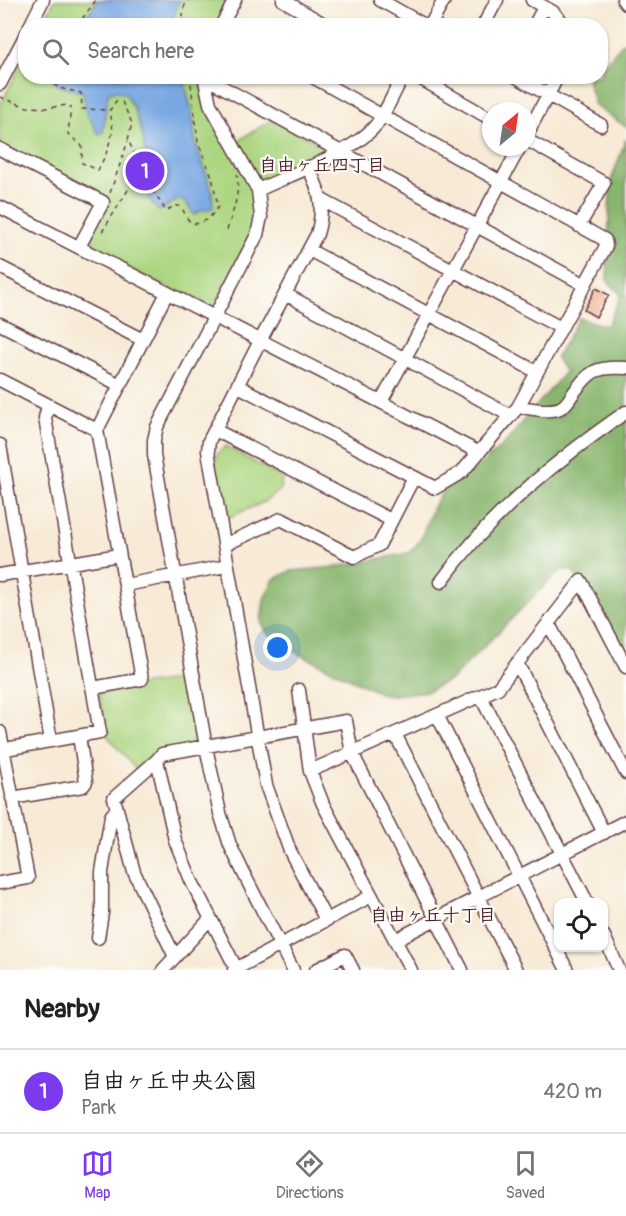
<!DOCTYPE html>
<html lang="en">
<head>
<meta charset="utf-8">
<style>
	:root { --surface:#fff; --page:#f2f2f2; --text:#202124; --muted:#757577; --line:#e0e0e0; --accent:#7c3aed }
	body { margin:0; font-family:Pangolin,"Klee One",sans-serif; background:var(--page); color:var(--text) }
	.controls { position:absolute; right:18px; bottom:18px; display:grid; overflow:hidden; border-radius:12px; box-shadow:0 2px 4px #0004 }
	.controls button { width:54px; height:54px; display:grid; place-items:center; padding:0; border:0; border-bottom:2px solid var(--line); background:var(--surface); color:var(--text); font:30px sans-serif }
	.compass { position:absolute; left:482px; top:102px; width:54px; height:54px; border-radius:50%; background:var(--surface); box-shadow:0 2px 4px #0004; rotate:29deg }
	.you { position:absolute; left:278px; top:648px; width:21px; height:21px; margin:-15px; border:4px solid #fff; border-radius:50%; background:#1a73e8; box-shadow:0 0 0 9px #1a73e833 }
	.badge { display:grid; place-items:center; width:39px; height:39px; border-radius:50%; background:var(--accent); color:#fff; font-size:20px; font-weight:700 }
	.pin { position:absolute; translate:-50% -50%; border:3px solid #fff; box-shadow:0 2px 6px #0006 }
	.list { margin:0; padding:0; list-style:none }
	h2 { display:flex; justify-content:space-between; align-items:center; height:78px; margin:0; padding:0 24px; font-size:26px }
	h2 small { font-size:20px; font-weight:400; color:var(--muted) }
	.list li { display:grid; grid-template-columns:39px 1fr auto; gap:18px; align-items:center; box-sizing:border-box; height:84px; padding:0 24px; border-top:2px solid var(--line) }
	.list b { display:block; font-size:22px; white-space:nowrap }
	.list p { margin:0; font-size:20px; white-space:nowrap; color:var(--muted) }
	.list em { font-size:20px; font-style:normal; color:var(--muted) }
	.icon { flex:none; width:33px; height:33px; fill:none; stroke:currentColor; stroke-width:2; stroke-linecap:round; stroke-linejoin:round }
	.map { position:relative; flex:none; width:626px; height:970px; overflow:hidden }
	.search { position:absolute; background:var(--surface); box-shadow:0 2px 4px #0004; left:18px; right:18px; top:18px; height:66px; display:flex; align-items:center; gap:15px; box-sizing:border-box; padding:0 21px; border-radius:24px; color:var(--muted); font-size:22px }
	.sheet { height:162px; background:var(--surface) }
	nav { display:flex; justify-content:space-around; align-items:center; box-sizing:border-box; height:84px; border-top:2px solid var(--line); background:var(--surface); font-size:16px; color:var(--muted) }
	nav a { display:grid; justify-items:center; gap:3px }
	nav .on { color:var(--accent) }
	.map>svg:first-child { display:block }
</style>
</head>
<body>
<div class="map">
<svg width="626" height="970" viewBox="0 0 626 970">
	<rect width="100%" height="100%" fill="#fdfcf7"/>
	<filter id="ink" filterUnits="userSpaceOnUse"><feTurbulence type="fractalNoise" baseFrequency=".0167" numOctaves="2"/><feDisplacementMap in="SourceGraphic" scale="12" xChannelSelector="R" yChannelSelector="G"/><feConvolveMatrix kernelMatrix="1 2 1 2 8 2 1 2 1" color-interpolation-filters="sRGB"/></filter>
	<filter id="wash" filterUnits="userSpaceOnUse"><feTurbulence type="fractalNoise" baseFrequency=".008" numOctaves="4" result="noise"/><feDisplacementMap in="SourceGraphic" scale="24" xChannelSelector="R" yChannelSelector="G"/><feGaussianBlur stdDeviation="1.35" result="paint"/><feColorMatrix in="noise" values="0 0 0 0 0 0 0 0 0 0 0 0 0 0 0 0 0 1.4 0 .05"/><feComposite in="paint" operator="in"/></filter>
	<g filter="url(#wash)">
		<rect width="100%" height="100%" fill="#f7ead6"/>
		<path fill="#acd580" stroke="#7b7a56" stroke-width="1.5" d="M55 0H230L217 25 41 26Z
			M25 56 26 76 200 77 203 100 256 193V224L212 311 85 246 108 202 0 146V106Z
			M273 119 328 149V152L264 183 260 181 238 141Z
			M226 446 282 478 280 490 264 502 223 520 213 467 217 454Z
			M189 678 201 745 161 752 138 772 104 732 99 691Z"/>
		<path fill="#89b66e" stroke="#6a6a4c" stroke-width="1.5" d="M624 42 626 44V127L595 105 587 81 591 77 600 76 601 67Z
			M626 139V650L608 636 577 577 572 571 564 569 550 580 452 679 428 691 393 695 380 693 295 652 268 634 261 622 264 599 274 579 291 571 336 567 409 553 420 541 433 507 444 490 484 462 506 442 565 372 556 358 579 318 607 326 621 295 607 280 610 184Z"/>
		<path fill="#78a7e2" stroke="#616386" stroke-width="1.5" d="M98 0H180L173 17 172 25H80Z
			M51 77H183L192 112 195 141 212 191 213 208 199 211 195 215C188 210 190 203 179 199L159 211 144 193 145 188 153 176 152 167 145 152 143 137 134 108 125 93 116 90 108 93 103 132 99 135 86 112 83 92 58 86Z"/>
		<g id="blocks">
			<path fill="#efa07e" d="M596 288 609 295 596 317 584 310Z"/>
		</g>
	</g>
	<g filter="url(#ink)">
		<use href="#blocks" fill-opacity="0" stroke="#643d45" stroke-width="1.5"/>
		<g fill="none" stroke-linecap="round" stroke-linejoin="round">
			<g stroke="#643d45" stroke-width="15">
				<path id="minor" d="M283 0 327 26
					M380 0 426 26
					M532 0 553 12 566 26
					M623 0 626 4
					M30 26 43 0
					M221 26 235 0
					M430 26 444 0
					M483 26 497 0
					M534 26 544 7
					M204 76 210 104 258 190 261 217 257 235 157 427 154 440V455L206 747 220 813 230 845 247 880 293 970
					M416 76 491 119
					M515 76 601 125
					M204 77 585 285
					M0 84 26 34
					M527 134 558 76
					M527 140 604 183 579 226
					M0 149 103 202 79 247
					M308 167C320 190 325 208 317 234L260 341 209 441 208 451 266 785 290 851 326 920
					M258 190C291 174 353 153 376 125 387 111 394 92 403 76
					M322 200 561 328
					M0 207 478 452
					M309 250 537 372
					M0 267 143 340
					M285 294 511 416
					M0 324 120 385
					M0 380 97 430
					M238 386 414 477
					M381 402 520 147
					M518 407C531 408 548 413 560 408 565 406 569 400 572 395 590 371 595 366 626 368
					M215 430 391 520
					M0 445 51 741
					M224 545 281 519 354 557 379 545 414 477 435 488 462 472 518 407 606 246 605 240 311 76
					M0 575 119 555
					M441 582C490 514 558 459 626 412
					M125 585 226 566
					M549 624 626 773
					M517 663 604 833
					M93 688 142 679 97 430 167 293
					M299 690 310 771 323 804 411 970
					M481 697 587 902
					M437 715 567 970
					M0 732 28 878 0 883
					M395 734 516 970
					M0 750 100 732 45 418 48 405
					M157 760 114 798 134 872 175 957
					M310 771 498 688 581 581 626 667
					M12 798 83 786 86 782 79 736
					M604 936 619 970
					M98 938 102 913V872L111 816 116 810
					M395 940 626 821
					M163 970 210 919
					M234 970 371 896
					M237 970 191 880 175 840 157 760 162 754 346 721 352 753 462 970
					M316 970 345 955 353 970"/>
			</g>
			<path stroke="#643d45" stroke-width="1.5" stroke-dasharray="4.5 4.5" stroke-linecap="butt" d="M77 26 96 0
				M186 26C182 16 181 8 189 0
				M49 76C57 93 67 88 81 93L82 109 110 110 116 101 122 102 132 123 128 140 136 157 144 162 146 168 148 183 166 211 174 206H180C184 210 184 213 187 218 196 232 213 216 218 207L212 177 198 142 190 76
				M0 97 27 107 47 108 67 105 71 107 68 134 82 146V163L98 170 106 154 113 131 110 110
				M110 193 128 141
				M227 230C233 211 240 195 237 174
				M102 232 133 182 136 158"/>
			<use href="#minor" stroke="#fff" stroke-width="12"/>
		</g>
	</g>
	<g text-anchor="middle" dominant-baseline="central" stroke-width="4.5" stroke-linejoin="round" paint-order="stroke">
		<g font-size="18" font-weight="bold" fill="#4a1f2b" stroke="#fdfcf7">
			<text x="322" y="165">自由ヶ丘四丁目</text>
			<text x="433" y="915">自由ヶ丘十丁目</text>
		</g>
	</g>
</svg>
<div class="controls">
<button><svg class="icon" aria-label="locate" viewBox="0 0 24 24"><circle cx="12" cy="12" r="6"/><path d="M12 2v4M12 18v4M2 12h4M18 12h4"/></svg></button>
</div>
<svg class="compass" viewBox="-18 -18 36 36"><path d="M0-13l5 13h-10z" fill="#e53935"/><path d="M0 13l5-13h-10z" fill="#757577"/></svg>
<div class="you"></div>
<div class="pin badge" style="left:145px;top:171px">1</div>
<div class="search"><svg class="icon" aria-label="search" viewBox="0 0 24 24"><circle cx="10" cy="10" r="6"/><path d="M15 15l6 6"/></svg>Search here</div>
</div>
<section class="sheet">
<h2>Nearby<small></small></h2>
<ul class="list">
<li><span class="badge">1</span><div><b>自由ヶ丘中央公園</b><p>Park</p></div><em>420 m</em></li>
</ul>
</section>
<nav>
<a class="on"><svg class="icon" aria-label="map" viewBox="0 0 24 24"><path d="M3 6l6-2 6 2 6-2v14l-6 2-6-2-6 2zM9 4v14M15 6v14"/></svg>Map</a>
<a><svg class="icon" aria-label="directions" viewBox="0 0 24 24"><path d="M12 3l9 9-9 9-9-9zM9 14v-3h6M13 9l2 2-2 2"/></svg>Directions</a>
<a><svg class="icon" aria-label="saved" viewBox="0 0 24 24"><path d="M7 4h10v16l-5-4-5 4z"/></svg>Saved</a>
</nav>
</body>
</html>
